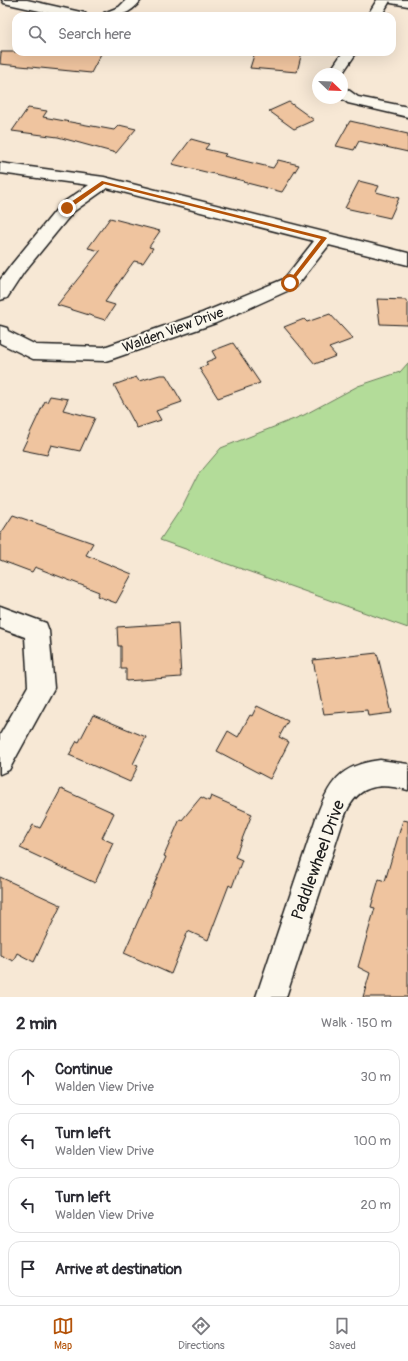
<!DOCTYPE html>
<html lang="en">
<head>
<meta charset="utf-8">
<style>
	:root { --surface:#fff; --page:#f2f2f3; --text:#2b2b33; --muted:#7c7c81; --line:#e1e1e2; --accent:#b45309 }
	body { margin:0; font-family:Pangolin,sans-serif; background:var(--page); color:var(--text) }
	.compass { position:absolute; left:312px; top:68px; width:36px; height:36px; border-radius:50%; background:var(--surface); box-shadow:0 4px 16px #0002; rotate:113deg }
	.stop { position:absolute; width:12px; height:12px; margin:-9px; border:3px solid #b45309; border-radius:50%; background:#fff }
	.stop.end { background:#b45309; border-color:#fff; box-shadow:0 1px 4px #0008 }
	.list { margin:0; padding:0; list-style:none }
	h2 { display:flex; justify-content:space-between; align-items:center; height:52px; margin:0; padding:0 16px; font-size:17px }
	h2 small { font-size:13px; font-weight:400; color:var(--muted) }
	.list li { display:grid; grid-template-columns:26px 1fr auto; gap:12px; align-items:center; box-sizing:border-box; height:56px; margin:0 8px 8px; padding:0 8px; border:1px solid var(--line); border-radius:12px }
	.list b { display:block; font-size:15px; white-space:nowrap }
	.list p { margin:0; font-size:13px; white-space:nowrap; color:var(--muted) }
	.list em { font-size:13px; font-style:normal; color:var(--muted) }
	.icon { flex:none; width:22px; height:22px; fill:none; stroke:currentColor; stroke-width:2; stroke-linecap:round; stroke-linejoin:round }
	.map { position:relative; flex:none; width:408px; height:997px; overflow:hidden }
	.search { position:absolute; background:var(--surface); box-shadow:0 4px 16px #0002; left:12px; right:12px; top:12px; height:44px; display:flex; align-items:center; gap:10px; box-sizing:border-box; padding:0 14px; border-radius:12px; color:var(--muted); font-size:15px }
	.sheet { height:308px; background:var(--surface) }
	nav { display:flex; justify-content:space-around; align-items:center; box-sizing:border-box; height:56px; border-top:1px solid var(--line); background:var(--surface); font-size:11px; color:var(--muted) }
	nav a { display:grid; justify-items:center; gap:2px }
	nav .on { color:var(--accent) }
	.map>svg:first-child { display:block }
</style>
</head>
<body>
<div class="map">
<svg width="408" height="997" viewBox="0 0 408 997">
	<rect width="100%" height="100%" fill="#f7e8d5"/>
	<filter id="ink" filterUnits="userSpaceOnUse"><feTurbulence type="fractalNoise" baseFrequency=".025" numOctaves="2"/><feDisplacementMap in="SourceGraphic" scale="8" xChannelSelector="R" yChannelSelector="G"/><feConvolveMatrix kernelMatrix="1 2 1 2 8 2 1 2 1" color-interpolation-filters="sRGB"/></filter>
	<g filter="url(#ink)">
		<path fill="#b3dc99" stroke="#687c5a" d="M408 363V628L160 540 182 507 198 475 221 448 304 415 358 386 400 372Z"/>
		<path fill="#efc49f" stroke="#1c1c1c" d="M1 52H102L91 73 0 64Z
			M255 52H302L297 72 250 68Z
			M289 102 314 120 294 129 269 111Z
			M28 108 47 111 43 117 114 130 119 125 136 129 116 153 58 137 12 131Z
			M350 121 408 134V152L359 141 354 150 336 146Z
			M191 139 209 144 205 149 226 154 224 156 273 168 278 160 299 165 282 192 243 182 244 181 172 164Z
			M359 181 379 186 376 192 399 198 390 218 345 208Z
			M110 218 160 231 149 247 153 248 143 263 134 261 105 302 115 305 105 320 57 305 100 251 88 248Z
			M377 299 406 300V302H408V325L380 324Z
			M330 314 353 339 329 348 336 356 315 364 284 327 304 319 307 322Z
			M233 343 260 383 218 398 199 368 208 365 206 362 216 358 212 351Z
			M160 375H166L182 402 156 411 161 420 137 428 114 385 136 377 139 381Z
			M50 396 68 399 63 410 95 418 80 451 51 445 47 455 22 450 45 401 47 402Z
			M13 515 93 543 86 555 132 574 116 603 97 596 99 592 35 567 32 572 0 560V535Z
			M178 623 181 677 126 681V669H121V646H118L117 627Z
			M377 653 392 713 368 716 367 710 324 714 313 660Z
			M257 706 288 721 279 737 289 742 270 779 217 751 228 731 238 737 250 715 252 716Z
			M93 715 146 737 133 764 138 766 130 782 69 755 77 741 79 742Z
			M61 789 114 813 102 838 113 843 95 883 20 848 33 825 40 828Z
			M211 796 252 814 235 857 242 860 232 887 229 885 208 940 188 931 171 974 124 953 166 857 164 856 180 819 182 820 201 797 209 801Z
			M403 820 408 821V997H363L370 973 358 967 375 908 371 907 379 879 385 881Z
			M0 877 61 905 34 962 17 953 13 961 0 955Z"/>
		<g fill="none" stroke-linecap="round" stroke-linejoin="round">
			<g stroke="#1c1c1c" stroke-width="3">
				<path id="street" d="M2 0H27L85 13 87 16H62L4 3Z
					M126 0H141C130 15 119 16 102 16L104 13 119 7Z
					M377 0H408V6L391 3 390 1 381 16H367Z
					M343 52H357L342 74H328Z
					M342 88 347 89 358 97 408 107V117L348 103 341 98H342Z
					M0 163 104 177 408 253V265L329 245 296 287 216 323 112 359 105 361 33 359 0 343V326L7 328 8 331 36 345 104 347 202 313 284 279 314 241 107 188 73 212 24 272 7 298 0 300V280L12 264 61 204 89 185 0 173Z
					M0 606 46 623 49 631 54 688 9 770 0 774V735L28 686 25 637 0 628Z
					M380 760 408 764V790C377 782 356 785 344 818L286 997H256L316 818C329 783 339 765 380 760Z"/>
			</g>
			<use href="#street" fill="#fbf7ec" fill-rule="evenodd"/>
		</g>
	</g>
	<path fill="#b45309" d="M102 181 325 237 327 238 290 285H288V282L321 239 104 184 69 209H65V206Z"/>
	<g text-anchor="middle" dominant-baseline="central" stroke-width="4" stroke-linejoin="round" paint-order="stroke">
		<g font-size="14" fill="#1c1c1c" stroke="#fbf7ec">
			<text transform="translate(173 330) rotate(-20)">Walden View Drive</text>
		</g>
		<g font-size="17" fill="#1c1c1c" stroke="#fbf7ec">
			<text transform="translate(318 860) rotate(-70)">Paddlewheel Drive</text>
		</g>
	</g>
</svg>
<svg class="compass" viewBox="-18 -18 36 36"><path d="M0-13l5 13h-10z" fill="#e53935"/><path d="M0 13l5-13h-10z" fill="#7c7c81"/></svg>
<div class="stop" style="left:290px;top:283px"></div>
<div class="stop end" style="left:67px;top:208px"></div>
<div class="search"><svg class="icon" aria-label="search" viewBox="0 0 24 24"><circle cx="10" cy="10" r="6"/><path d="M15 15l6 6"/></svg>Search here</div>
</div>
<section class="sheet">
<h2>2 min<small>Walk · 150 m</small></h2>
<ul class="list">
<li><svg class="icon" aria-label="ahead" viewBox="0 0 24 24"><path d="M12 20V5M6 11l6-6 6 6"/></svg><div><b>Continue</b><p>Walden View Drive</p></div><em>30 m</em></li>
<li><svg class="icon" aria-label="left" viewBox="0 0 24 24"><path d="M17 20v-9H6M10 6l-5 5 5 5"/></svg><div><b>Turn left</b><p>Walden View Drive</p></div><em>100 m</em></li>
<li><svg class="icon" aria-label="left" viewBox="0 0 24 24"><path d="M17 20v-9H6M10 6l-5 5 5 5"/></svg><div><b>Turn left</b><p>Walden View Drive</p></div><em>20 m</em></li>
<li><svg class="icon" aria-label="arrive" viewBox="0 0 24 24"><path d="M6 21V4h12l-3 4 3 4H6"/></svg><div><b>Arrive at destination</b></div></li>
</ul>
</section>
<nav>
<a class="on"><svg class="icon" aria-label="map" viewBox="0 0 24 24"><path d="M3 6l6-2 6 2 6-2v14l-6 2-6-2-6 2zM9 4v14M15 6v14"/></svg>Map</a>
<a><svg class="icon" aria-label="directions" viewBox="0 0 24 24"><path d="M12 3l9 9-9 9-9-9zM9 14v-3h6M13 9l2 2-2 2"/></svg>Directions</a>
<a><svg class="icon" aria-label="saved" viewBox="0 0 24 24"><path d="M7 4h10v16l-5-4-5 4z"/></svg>Saved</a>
</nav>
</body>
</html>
